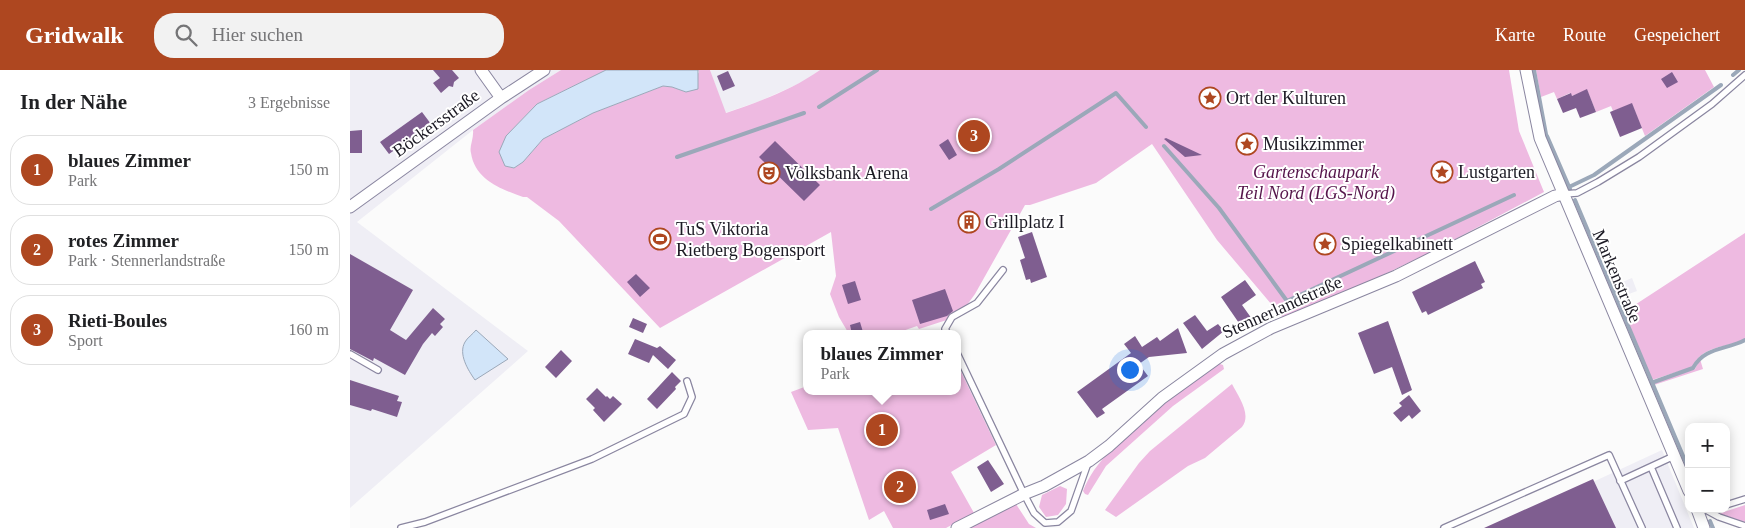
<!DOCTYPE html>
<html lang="de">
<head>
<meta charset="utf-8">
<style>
	:root { --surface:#fff; --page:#f2f2f2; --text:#202124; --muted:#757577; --line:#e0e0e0; --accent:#ae4720 }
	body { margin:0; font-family:Georgia,serif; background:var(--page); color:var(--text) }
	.controls { position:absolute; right:15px; bottom:15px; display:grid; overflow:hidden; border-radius:10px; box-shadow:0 2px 12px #0003 }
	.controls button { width:45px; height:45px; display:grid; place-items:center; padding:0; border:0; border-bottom:1px solid var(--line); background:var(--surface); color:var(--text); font:25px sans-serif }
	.you { position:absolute; left:779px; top:299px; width:18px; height:18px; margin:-12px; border:4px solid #fff; border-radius:50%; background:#1a73e8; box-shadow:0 0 0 8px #1a73e833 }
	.badge { display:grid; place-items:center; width:32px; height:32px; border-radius:50%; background:var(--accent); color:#fff; font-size:16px; font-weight:700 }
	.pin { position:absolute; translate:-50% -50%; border:2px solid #fff; box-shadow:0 1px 5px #0006 }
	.popup { position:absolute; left:453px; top:260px; width:158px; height:65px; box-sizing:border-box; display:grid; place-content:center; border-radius:10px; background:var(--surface); filter:drop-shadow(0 1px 4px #0005); font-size:16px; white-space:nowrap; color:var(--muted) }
	.popup b { font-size:19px; color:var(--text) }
	.popup::after { content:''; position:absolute; left:50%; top:100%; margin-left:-10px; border:10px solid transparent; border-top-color:var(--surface) }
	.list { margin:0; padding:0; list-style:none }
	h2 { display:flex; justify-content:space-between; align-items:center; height:65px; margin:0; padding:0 20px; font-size:21px }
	h2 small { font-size:16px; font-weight:400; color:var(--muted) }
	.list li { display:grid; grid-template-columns:32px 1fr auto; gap:15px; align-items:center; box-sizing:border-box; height:70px; margin:0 10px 10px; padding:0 10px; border:1px solid var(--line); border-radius:20px }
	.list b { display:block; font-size:19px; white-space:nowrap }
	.list p { margin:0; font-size:16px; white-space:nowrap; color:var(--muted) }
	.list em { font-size:16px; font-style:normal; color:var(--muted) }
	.icon { flex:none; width:28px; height:28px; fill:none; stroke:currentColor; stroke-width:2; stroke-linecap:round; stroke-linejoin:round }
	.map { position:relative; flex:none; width:1395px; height:458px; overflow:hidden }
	header { display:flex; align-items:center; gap:30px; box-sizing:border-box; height:70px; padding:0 25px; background:var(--accent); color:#fff }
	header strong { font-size:24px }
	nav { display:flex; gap:28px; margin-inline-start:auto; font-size:18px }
	.search { width:350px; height:45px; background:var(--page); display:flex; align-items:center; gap:12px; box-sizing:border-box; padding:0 18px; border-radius:20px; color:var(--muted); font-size:19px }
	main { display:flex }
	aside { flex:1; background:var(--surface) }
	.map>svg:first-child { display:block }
</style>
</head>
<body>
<header>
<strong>Gridwalk</strong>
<div class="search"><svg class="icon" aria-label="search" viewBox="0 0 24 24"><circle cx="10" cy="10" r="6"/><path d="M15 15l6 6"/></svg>Hier suchen</div>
<nav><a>Karte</a><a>Route</a><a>Gespeichert</a></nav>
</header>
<main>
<aside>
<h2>In der Nähe<small>3 Ergebnisse</small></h2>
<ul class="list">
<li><span class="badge">1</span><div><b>blaues Zimmer</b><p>Park</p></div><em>150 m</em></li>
<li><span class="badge">2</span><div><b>rotes Zimmer</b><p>Park · Stennerlandstraße</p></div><em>150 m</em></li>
<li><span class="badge">3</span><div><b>Rieti-Boules</b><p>Sport</p></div><em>160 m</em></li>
</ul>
</aside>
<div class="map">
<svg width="1395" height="458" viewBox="0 0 1395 458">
	<rect width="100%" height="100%" fill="#fbfbfb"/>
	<path fill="#efeef5" d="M0 0H211L179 20 123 60 7 152 178 281 0 438Z
		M360 0H470L457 10 410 31 375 43Z
		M1282 208 1287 221 1268 228 1263 216Z
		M1312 380 1344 458H1140L1245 411Z"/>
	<path fill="#eebae1" d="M211 0H256L187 34 156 66 155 96 164 98 173 92 193 69 243 43 313 16 322 17 336 22 349 2 348 0H360L376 43C408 32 442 20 470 0H1159L1169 61 1194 122 1083 181 1033 205 933 248 867 170 802 74 746 113 680 135H675L625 224 609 246 569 259 567 256 544 264H499L489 247 480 224 486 206 481 162 310 258 209 151 177 127H173C151 119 125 110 121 83 119 76 124 69 123 60L179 20Z
		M1186 0H1355L1364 17 1295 66 1282 34 1263 41 1261 36 1246 42 1237 20 1222 26 1220 23 1207 29 1204 22 1191 27Z
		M1395 163V269C1375 279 1354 274 1342 297L1302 310 1274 242Z
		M1350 289 1353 299 1304 315V313L1345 299Z
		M607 293 646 375 601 402 624 443 596 458H543L534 441 519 450 488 358 458 360 441 322 457 316V321H607Z
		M867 293 873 295 874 299 823 336 756 396 738 425 735 424 733 421C745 391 769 372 793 351 817 331 841 311 867 293Z
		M882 314C888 326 902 344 892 357L855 388 838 396 766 447 755 440 789 393 800 381Z
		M710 416 717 419 716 434 708 445 696 447 689 437 692 425Z
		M666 434 679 454 686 458H618Z
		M1395 435V453L1370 445 1371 443Z"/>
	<path fill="#d2e5f9" stroke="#9ba8b9" d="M256 0H348V19L336 22 322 17 313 16 243 43 193 69 173 92 164 98 155 96 149 82 156 66 187 34Z
		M126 260 158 289 125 310C118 300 108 284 115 272 117 268 123 264 126 260Z"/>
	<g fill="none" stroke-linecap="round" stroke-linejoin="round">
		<path stroke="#9ba8b9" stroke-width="4" d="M1184 0 1196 64
			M1383 5 1389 0
			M469 37 527 0
			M1197 66 1220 119
			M814 76 869 138 937 231 1164 125
			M327 87 454 43
			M1219 117 1244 105 1371 15
			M1225 130 1339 400
			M581 139 649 99 766 23 796 57
			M1301 313 1343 298C1354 277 1376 280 1395 270
			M1360 451 1363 458"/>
	</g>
	<path fill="#7f5e90" d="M83 0H102L109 8 104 12 103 17 99 16 91 23 83 13 90 8Z
		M378 1 385 16 373 21 367 6Z
		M1322 2 1328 12 1317 18 1311 9Z
		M1237 19 1246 42 1230 48 1226 38 1213 43 1207 29 1221 23 1222 26Z
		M1282 33 1292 58 1270 67 1260 42Z
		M72 42 81 54 39 84 30 72Z
		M12 60V83H0V61Z
		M816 68 852 85 835 87 814 69Z
		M598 69 607 85 599 90 589 75Z
		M425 71 470 115 454 131 409 87Z
		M682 162 697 207 681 213 680 209 676 210 670 190 675 188 668 167Z
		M0 184 63 220 40 260 56 270 83 238 95 249 90 254 93 257 85 266 82 263 73 274 55 305 24 288 23 291 0 279Z
		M1125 191 1135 212 1131 214 1133 218 1078 245 1076 241 1072 243 1062 222Z
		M286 204 300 218 290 227 277 212Z
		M895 210 906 225 892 235 902 249 891 256 871 227Z
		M505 211 511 230 498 234 492 215Z
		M595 219 603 241 597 246 570 254 562 230Z
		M845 245 857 261 868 254 874 261 852 279 833 253Z
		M283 248 297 254 293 263 279 257Z
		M1038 251 1062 320 1052 325 1042 297 1024 304 1008 263Z
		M510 252 513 262 502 264 500 255Z
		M828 258 837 283 799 287 789 294 798 306 752 339 755 343 747 348 727 322 781 283 774 274 785 266 792 277 807 267 810 271Z
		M285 269 307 278 310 276 326 290 318 299 303 285 299 293 278 284Z
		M211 280 222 291 206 308 195 297Z
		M322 302 331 311 325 317 326 319 307 339 297 329Z
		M0 310 49 326 47 331 52 332 47 347 22 339 21 341 0 335Z
		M247 318 256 327 257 326 260 329 263 326 272 334 254 352 243 340 245 338 236 329Z
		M1059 325 1071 341 1062 349 1059 345 1051 352 1043 343 1052 336 1049 333Z
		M638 390 654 414 641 422 627 397Z
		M1243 409 1266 458H1134Z
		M595 434 599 444 580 450 577 440Z"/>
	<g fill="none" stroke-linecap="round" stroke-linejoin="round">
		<g stroke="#8a86a0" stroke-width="8">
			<path id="service" d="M1214 124 1227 123 1248 112 1289 87 1362 34 1395 5
				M598 264 595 259 602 247 627 233 653 200
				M607 283 674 424 684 443 695 453 708 452 721 441 738 393
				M0 284 28 300
				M1301 397 1327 458
				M1270 411 1324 386
				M1376 435 1395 429
				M1358 441 1369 447 1395 456
				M51 458 75 452 242 389 334 344 342 327 337 311
				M1094 458 1259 385 1292 458"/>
		</g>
		<g stroke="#8a86a0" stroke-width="13">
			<path id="minor" d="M131 0 151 28
				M1176 0 1190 68 1339 421
				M0 137 151 28 194 0
				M1347 439 1354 458
				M607 458 674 424 694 416 739 391 759 376 812 328 873 284 921 258 1046 206 1205 126 1214 124"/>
		</g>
		<use href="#service" stroke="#fff" stroke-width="5.5"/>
		<use href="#minor" stroke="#fff" stroke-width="11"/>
	</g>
	<defs>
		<g id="sight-ring" transform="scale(1.125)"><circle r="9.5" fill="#fff" stroke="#ae4720" stroke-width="1.5"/><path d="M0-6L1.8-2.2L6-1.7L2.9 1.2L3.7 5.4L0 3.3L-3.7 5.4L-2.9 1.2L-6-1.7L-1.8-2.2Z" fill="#ae4720"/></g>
		<g id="theatre-ring" transform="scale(1.125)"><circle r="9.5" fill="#fff" stroke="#ae4720" stroke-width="1.5"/><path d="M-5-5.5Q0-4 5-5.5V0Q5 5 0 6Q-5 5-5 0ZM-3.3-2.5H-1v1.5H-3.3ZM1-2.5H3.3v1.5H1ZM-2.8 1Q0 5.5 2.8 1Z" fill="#ae4720"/></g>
		<g id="building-ring" transform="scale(1.125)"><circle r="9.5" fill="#fff" stroke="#ae4720" stroke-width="1.5"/><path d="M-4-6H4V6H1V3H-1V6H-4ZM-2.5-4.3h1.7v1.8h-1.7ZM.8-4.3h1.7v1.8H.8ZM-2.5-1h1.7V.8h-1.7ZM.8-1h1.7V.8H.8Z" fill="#ae4720"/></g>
		<g id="stadium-ring" transform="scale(1.125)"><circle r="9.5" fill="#fff" stroke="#ae4720" stroke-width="1.5"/><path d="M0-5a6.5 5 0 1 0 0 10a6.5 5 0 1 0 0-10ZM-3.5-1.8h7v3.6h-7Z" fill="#ae4720"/></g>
	</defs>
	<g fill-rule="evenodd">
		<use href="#sight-ring" x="860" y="28"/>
		<use href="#sight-ring" x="897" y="74"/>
		<use href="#sight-ring" x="1092" y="102"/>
		<use href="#theatre-ring" x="419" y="103"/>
		<use href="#building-ring" x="619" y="152"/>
		<use href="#stadium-ring" x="310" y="169"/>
		<use href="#sight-ring" x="975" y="174"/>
	</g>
	<g text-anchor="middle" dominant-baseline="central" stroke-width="4" stroke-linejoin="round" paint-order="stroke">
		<g font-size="18" fill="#1c1a24" stroke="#fff" text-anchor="start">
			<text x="876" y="28">Ort der Kulturen</text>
			<text x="913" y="74">Musikzimmer</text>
			<text x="1108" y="102">Lustgarten</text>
			<text x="435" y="103">Volksbank Arena</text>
			<text x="635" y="152">Grillplatz I</text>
			<text x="326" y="159">TuS Viktoria<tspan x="326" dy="21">Rietberg Bogensport</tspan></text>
			<text x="991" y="174">Spiegelkabinett</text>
		</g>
		<g font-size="18" fill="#1c1a24" stroke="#fff">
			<text transform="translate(86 53) rotate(-36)">Böckersstraße</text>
			<text transform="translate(1267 206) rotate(67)">Markenstraße</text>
			<text transform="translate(932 237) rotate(-24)">Stennerlandstraße</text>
		</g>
		<g font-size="18" font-style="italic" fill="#56154b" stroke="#fff">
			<text x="966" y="102">Gartenschaupark<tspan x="966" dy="21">Teil Nord (LGS-Nord)</tspan></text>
		</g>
	</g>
</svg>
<div class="controls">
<button>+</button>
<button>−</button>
</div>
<div class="you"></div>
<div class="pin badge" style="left:532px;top:360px">1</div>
<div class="popup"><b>blaues Zimmer</b>Park</div>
<div class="pin badge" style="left:550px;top:417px">2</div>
<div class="pin badge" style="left:624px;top:66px">3</div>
</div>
</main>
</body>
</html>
